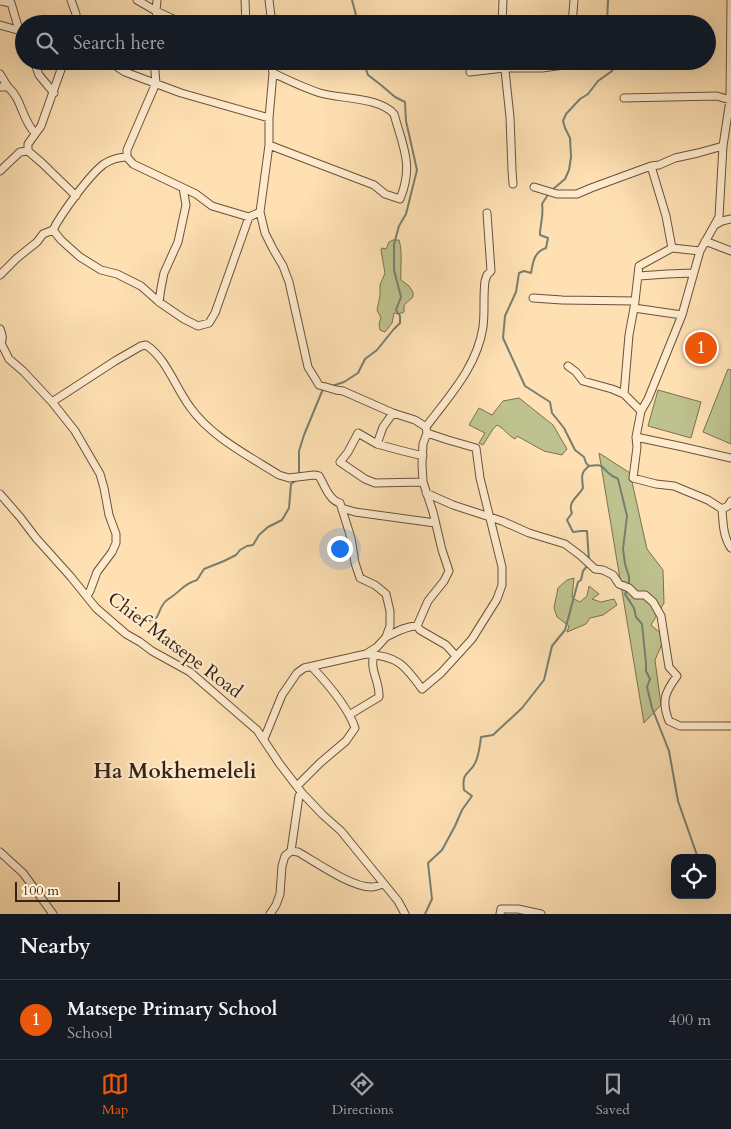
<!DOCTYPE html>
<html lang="en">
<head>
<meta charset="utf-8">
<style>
	:root { --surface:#171b24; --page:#242831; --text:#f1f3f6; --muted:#9ea1a6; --line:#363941; --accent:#ea580c }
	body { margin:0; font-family:Cardo,serif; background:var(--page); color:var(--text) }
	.controls { position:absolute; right:15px; bottom:15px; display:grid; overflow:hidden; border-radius:10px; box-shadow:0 5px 20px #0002 }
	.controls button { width:45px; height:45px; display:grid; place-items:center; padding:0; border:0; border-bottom:1px solid var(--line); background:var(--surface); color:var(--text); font:25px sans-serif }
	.scale { position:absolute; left:15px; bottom:12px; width:105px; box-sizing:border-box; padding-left:5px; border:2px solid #372312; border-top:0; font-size:14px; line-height:18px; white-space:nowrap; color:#372312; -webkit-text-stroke:4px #feebce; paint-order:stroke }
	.you { position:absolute; left:339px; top:548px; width:18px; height:18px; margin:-12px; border:4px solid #fff; border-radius:50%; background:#1a73e8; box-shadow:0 0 0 8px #1a73e833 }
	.badge { display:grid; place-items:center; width:32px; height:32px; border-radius:50%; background:var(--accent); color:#fff; font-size:16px; font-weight:700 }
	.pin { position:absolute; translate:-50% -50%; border:2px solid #fff; box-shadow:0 1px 5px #0006 }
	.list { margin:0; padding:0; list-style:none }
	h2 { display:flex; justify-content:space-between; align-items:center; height:65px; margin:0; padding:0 20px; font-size:21px }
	h2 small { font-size:16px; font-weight:400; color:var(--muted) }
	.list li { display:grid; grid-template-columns:32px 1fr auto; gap:15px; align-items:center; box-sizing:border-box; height:80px; padding:0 20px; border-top:1px solid var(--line) }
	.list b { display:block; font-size:19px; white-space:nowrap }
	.list p { margin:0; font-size:16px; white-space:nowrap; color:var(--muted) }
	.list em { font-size:16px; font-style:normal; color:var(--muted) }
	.icon { flex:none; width:28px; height:28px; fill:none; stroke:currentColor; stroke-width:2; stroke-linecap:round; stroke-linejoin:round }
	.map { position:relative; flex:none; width:731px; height:914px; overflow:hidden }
	.search { position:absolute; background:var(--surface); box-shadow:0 5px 20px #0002; left:15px; right:15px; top:15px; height:55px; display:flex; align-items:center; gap:12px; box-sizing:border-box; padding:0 18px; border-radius:28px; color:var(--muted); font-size:19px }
	.sheet { height:145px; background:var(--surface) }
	nav { display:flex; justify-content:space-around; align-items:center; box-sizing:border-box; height:70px; border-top:1px solid var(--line); background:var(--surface); font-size:14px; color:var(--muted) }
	nav a { display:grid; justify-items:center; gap:2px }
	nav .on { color:var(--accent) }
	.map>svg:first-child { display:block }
</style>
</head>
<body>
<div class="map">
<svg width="731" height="914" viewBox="0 0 731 914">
	<rect width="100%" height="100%" fill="#fee0b3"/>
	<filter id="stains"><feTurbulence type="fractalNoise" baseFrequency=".004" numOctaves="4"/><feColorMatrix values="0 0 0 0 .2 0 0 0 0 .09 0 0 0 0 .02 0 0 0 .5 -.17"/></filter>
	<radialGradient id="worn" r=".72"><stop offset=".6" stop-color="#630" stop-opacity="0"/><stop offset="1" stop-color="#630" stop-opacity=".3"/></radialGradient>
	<path fill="#bec28e" stroke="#7a7250" d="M393 240H399C403 253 400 267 401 280L409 286 413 292V297L404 305V312L399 314 394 313 392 323 385 332 380 330 379 324 381 318 377 310 380 296V285L385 273 381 250 382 248 386 249 389 242Z
		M728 369 731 370V444L703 432Z
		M658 390 701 402 691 438 648 426Z
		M519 398 553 425 567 449 562 455 544 451 517 436 515 439C506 434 505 429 497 425L493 429 483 445 479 443 485 433 469 425 479 408 492 415 503 401Z
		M599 453 630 473 647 549 663 570 664 603 651 625 665 637 655 660 661 705 644 723Z
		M574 578 572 598 580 602 587 596 589 586 599 594 592 599 601 602 614 599 617 605 603 615 590 618 586 624 567 632 569 626 557 617 554 608 558 588 567 580Z"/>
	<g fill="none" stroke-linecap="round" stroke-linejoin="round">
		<path stroke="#767f71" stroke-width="2" d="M352 0 356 15V24
			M607 24 608 0
			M552 190 565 179 569 170 571 157 570 138 565 128 563 121 566 114 580 99 588 94 598 81 612 71 616 64V61
			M549 193 542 204C544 216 540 224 540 235L548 238 546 248C534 252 533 262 531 273L524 271 519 273 516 292 505 316 503 338 525 386 550 402 552 413 564 428 575 450 584 457 586 463 589 466C580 473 582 477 583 488 578 497 567 502 572 513L567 520 573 532 581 531H587L589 561
			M332 386 344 382 358 373 365 359 377 350 393 330 400 323V316L396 310 401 297 394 270V244L399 226 406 214 417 170 406 121 405 102 395 97 381 85 368 75 363 61
			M589 466C605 463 601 468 611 475 613 477 616 477 618 479L627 516 623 549 625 564 629 577V585
			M299 475V451L304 435 323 389
			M628 589 625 594 634 608 636 617 642 624 646 663V671L650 679 647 687 652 708 669 751 678 801 698 858
			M145 622C163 618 155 615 164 603 166 600 166 601 170 598 181 591 183 584 197 580L204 569 224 561 236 555 240 550 247 546 253 545 259 535 268 527 282 520 289 508 291 484 298 479
			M425 914 432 899 428 863 442 850 455 826 462 810 472 796 464 790C461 770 471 775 476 761 479 754 480 745 481 737L493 735 522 708 544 680 552 646 565 630 578 582 581 580 583 571 588 565"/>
		<g stroke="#69523a" stroke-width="9">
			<path id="minor" d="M71 0 76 14V24
				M137 0 156 11 184 24
				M157 0 156 11 158 24
				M245 0 246 24
				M269 0 272 24
				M731 0 730 100 723 146 719 217 700 251 682 315 648 399 641 411 636 437 637 447 633 478 656 484 674 486 708 500 722 509C723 522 723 537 731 548
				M0 1 11 3 19 30 24 39
				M502 24 503 0
				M572 24 574 0
				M0 25 21 31
				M34 61 39 75 54 93
				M105 61 113 64 125 72 181 93 269 118
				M154 61 156 83 127 150V157L133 164 196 194 212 206 249 217 260 212 269 145V118L273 73 271 61
				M504 61 510 117 512 170 513 184
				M470 72 504 68H542L571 64V61
				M0 74 8 87H0
				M8 87C22 99 22 120 35 133
				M624 98 717 96 730 100
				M269 145 374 185 385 194 400 199C414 165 403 147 394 114 379 97 341 99 320 93 304 88 288 80 273 73
				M28 151V144L41 126 64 61
				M0 171 20 152 28 151 42 163 76 196
				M534 187 557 194H577L591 188 651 166
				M260 212 265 233 273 249 283 266 289 282 308 367 319 385 336 390 343 391 393 413 415 420 426 427
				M715 225 722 221 731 219
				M53 230 61 240 80 257 101 270 117 274 141 286 159 302 184 319 198 326 209 323 215 313 249 217
				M705 241 731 251
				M700 251 672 248 666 216 651 166 659 165 675 158 698 153 723 146
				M0 275 17 258 37 242 43 234 53 230C61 214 90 174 104 164 112 159 118 157 127 157
				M639 276 667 274 693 273
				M533 298 562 300 635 301 634 308 682 315
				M635 301 639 266 672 248
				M159 302 161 288 164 273 178 242 186 205 183 188
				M0 329C2 334 4 339 0 344
				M1 343 9 359 23 371 52 402 115 361 141 346 146 345C167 359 175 387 190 407 211 437 249 456 279 475L289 478 314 475 319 476C325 486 329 500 340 503L351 538 355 563 360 578 375 585 386 594 390 611V626L386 637 377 647 366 654 304 668 297 673 282 695 264 739
				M568 366 576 372 583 381 612 389 624 394 641 411
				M624 394 629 335 634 308
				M52 402 75 431 100 474 104 488 109 515 116 534V543L112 552 97 572 90 591 87 596
				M636 437 683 447 731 458
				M377 444 383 427 393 413
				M423 482 375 483 365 479 340 462 348 452 358 433 377 444 399 450 423 456
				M426 493 453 505 502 521 529 533 565 544 581 556 595 569 603 570 613 575 619 584 629 588 636 595H645L653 602 661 616 669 667 677 676C665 692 661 701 669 721L680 726H731
				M0 494 20 517 36 538 71 577 96 608 126 634 140 642 152 651 190 672 257 730 279 763 302 793 323 815 341 831 398 901 405 914
				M722 509 728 506 731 501
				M342 510 345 509 355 512 435 523
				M417 626 428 601 444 581 449 571 442 550 433 512 423 482 422 464 423 444 427 433 426 427C449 396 477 367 483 327 485 312 483 296 485 281L487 275 491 271 487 213
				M386 637C396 632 406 626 417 626L420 630 446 645 456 656
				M366 654C397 656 404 664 422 689L441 673 472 639 497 599 502 585V567L480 478 476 448 448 440 427 433
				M349 715 379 697C380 682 369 669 374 655
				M297 786 320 763 346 741 355 728C348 707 327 683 312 667
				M291 851 298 852C316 862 352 888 372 887 376 887 380 885 383 884
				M0 852 23 873 53 914
				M270 914 276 905 280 894 282 866 285 856 291 851 299 796 302 793
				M500 914 501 909H518L541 914"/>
		</g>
		<use href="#minor" stroke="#feebce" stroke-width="7"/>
	</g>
	<g text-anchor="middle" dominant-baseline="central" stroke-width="4.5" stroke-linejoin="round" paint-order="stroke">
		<g font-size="19" fill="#372312" stroke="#feebce">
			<text transform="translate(175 645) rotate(37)">Chief Matsepe Road</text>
		</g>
		<g font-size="21" font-weight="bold" fill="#372312" stroke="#feebce">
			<text x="175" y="771">Ha Mokhemeleli</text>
		</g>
	</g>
	<rect width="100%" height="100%" filter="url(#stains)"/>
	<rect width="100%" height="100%" fill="url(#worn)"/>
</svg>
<div class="controls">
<button><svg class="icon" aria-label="locate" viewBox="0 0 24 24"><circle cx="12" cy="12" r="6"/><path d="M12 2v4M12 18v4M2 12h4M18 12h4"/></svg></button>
</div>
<div class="scale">100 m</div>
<div class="you"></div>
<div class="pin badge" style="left:701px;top:348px">1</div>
<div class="search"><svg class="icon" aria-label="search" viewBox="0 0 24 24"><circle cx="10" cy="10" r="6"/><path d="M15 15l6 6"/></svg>Search here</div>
</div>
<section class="sheet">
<h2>Nearby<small></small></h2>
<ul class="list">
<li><span class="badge">1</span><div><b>Matsepe Primary School</b><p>School</p></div><em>400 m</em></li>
</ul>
</section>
<nav>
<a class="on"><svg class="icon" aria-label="map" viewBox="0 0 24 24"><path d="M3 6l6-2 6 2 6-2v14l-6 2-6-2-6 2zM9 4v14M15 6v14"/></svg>Map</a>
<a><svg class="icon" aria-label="directions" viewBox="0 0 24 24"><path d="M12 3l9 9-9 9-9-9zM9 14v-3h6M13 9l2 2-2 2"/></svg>Directions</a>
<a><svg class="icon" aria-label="saved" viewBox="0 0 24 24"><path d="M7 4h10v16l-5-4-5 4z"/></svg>Saved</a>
</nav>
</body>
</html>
